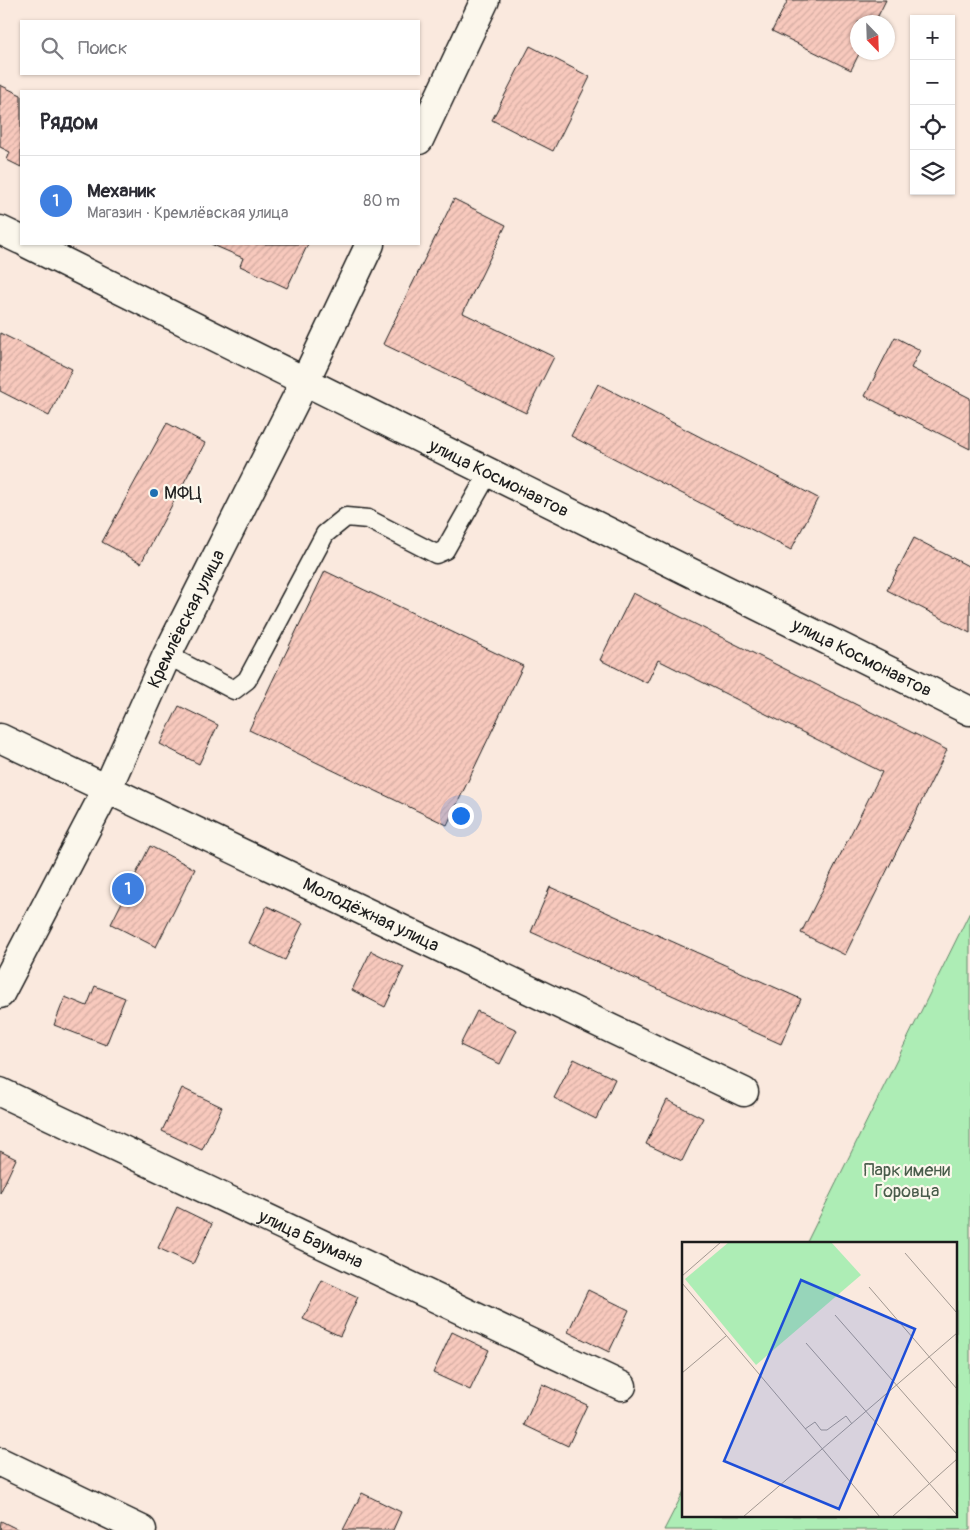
<!DOCTYPE html>
<html lang="ru">
<head>
<meta charset="utf-8">
<style>
	:root { --surface:#fff; --page:#f2f2f3; --text:#2b2b33; --muted:#7c7c81; --line:#e1e1e2; --accent:#0f766e }
	body { margin:0; font-family:Pangolin,sans-serif; background:var(--page); color:var(--text) }
	.controls { position:absolute; right:15px; top:15px; display:grid; overflow:hidden; border-radius:0px; box-shadow:0 1px 4px #0004 }
	.controls button { width:45px; height:45px; display:grid; place-items:center; padding:0; border:0; border-bottom:1px solid var(--line); background:var(--surface); color:var(--text); font:25px sans-serif }
	.compass { position:absolute; left:850px; top:15px; width:45px; height:45px; border-radius:50%; background:var(--surface); box-shadow:0 1px 4px #0004; rotate:157deg }
	.you { position:absolute; left:460px; top:815px; width:18px; height:18px; margin:-12px; border:4px solid #fff; border-radius:50%; background:#1a73e8; box-shadow:0 0 0 8px #1a73e833 }
	.badge { display:grid; place-items:center; width:32px; height:32px; border-radius:50%; background:var(--accent); color:#fff; font-size:16px; font-weight:700 }
	.pin { position:absolute; translate:-50% -50%; border:2px solid #fff; box-shadow:0 1px 5px #0006 }
	.list { margin:0; padding:0; list-style:none }
	h2 { display:flex; justify-content:space-between; align-items:center; height:65px; margin:0; padding:0 20px; font-size:21px }
	h2 small { font-size:16px; font-weight:400; color:var(--muted) }
	.list li { display:grid; grid-template-columns:32px 1fr auto; gap:15px; align-items:center; box-sizing:border-box; height:90px; padding:0 20px; border-top:1px solid var(--line) }
	.list b { display:block; font-size:19px; white-space:nowrap }
	.list p { margin:0; font-size:16px; white-space:nowrap; color:var(--muted) }
	.list em { font-size:16px; font-style:normal; color:var(--muted) }
	.icon { flex:none; width:28px; height:28px; fill:none; stroke:currentColor; stroke-width:2; stroke-linecap:round; stroke-linejoin:round }
	.map { position:relative; flex:none; width:970px; height:1530px; overflow:hidden }
	.search { position:absolute; background:var(--surface); box-shadow:0 1px 4px #0004; left:20px; top:20px; width:400px; height:55px; display:flex; align-items:center; gap:12px; box-sizing:border-box; padding:0 18px; border-radius:0px; color:var(--muted); font-size:19px }
	.panel { position:absolute; background:var(--surface); box-shadow:0 1px 4px #0004; left:20px; top:90px; width:400px; height:155px; border-radius:0px }
	.map>svg:first-child { display:block }
</style>
</head>
<body>
<div class="map">
<svg width="970" height="1530" viewBox="0 0 970 1530">
	<defs>
		<pattern id="building-hatch" width="6" height="6" patternUnits="userSpaceOnUse" patternTransform="scale(1.25)"><rect width="6" height="6" fill="#f8c9bd"/><path d="M-1 1l2-2M0 6l6-6M5 7l2-2" fill="none" stroke="#d4aca2"/></pattern>
	</defs>
	<rect width="100%" height="100%" fill="#fae9de"/>
	<filter id="ink" filterUnits="userSpaceOnUse"><feTurbulence type="fractalNoise" baseFrequency=".02" numOctaves="2"/><feDisplacementMap in="SourceGraphic" scale="10" xChannelSelector="R" yChannelSelector="G"/><feConvolveMatrix kernelMatrix="1 2 1 2 8 2 1 2 1" color-interpolation-filters="sRGB"/></filter>
	<g filter="url(#ink)">
		<path fill="#adedb5" stroke="#648468" d="M970 912V1530H664L684 1491V1516H956V1244H806Z"/>
		<path fill="url(#building-hatch)" stroke="#1c1c1c" d="M788 0H886L875 22H858V52H860L851 70 772 31Z
			M530 46 590 77 553 151 492 120Z
			M0 85 21 95V167L7 160 10 152 0 147Z
			M454 199 506 225 463 313 554 357 526 413 383 344Z
			M211 244H308L287 288 240 266 243 258Z
			M0 333 72 369 49 416 0 391Z
			M895 337 920 350 911 368 970 398V449L865 396Z
			M598 384 818 498 791 550 571 436Z
			M167 423 205 443 141 563 102 542Z
			M914 538 970 567V633L887 590Z
			M325 571 523 666 447 825 249 730Z
			M633 593 947 750 845 955 801 933 882 772 658 660 647 683 600 660Z
			M179 706 218 725 199 764 160 744Z
			M150 846 195 869 156 947 111 924Z
			M550 887 801 999 781 1044 531 932Z
			M267 906 303 923 285 960 249 943Z
			M371 951 404 967 385 1007 352 990Z
			M95 986 125 998 106 1045 54 1025 65 997 87 1006Z
			M477 1011 517 1030 500 1064 460 1045Z
			M574 1059 615 1079 596 1119 554 1098Z
			M182 1088 222 1107 202 1150 162 1131Z
			M667 1100 703 1118 682 1161 646 1144Z
			M0 1151 16 1159 0 1193Z
			M177 1207 212 1224 193 1264 158 1248Z
			M322 1280 358 1297 340 1336 303 1319Z
			M588 1290 629 1310 609 1352 568 1332Z
			M452 1332 489 1350 470 1390 433 1373Z
			M542 1384 587 1405 568 1446 524 1425Z
			M362 1493 401 1512 393 1530H343Z
			M1 1521 19 1530H0Z"/>
		<g fill="none" stroke-linecap="round" stroke-linejoin="round">
			<g stroke="#1c1c1c" stroke-width="21">
				<path id="lane" d="M167 655 234 690 247 680 325 534 346 517 368 519 436 554 445 550 489 472"/>
			</g>
			<g stroke="#1c1c1c" stroke-width="31">
				<g id="street">
					<path d="M419 140 485 0"/>
					<path d="M0 230 21 240"/>
					<path id="s1" d="M28 244C341 401 656 555 970 711"/>
					<path id="s2" d="M0 738 744 1092"/>
					<path id="s3" d="M0 994 107 789 167 655 304 383 370 244"/>
					<path id="s4" d="M0 1092 622 1386"/>
					<path d="M0 1462 142 1530"/>
				</g>
			</g>
			<use href="#lane" stroke="#fbf7ec" stroke-width="18"/>
			<use href="#street" stroke="#fbf7ec" stroke-width="28"/>
		</g>
	</g>
	<circle fill="#1f6fb2" stroke="#fbf7ec" stroke-width="2" cx="154" cy="493" r="5"/>
	<g text-anchor="middle" dominant-baseline="central" stroke-width="4.5" stroke-linejoin="round" paint-order="stroke">
		<g font-size="18" fill="#1c1c1c" stroke="#fbf7ec">
			<text stroke="none"><textPath href="#s1" startOffset="526">улица Космонавтов</textPath></text>
			<text stroke="none"><textPath href="#s3" startOffset="419">Кремлёвская улица</textPath></text>
			<text stroke="none"><textPath href="#s1" startOffset="931">улица Космонавтов</textPath></text>
			<text stroke="none"><textPath href="#s2" startOffset="411">Молодёжная улица</textPath></text>
			<text stroke="none"><textPath href="#s4" startOffset="344">улица Баумана</textPath></text>
		</g>
		<g font-size="18" fill="#1c1c1c" stroke="#fbf7ec" text-anchor="start">
			<text x="164" y="493">МФЦ</text>
		</g>
		<g font-size="18" fill="#485b4a" stroke="#fbf7ec">
			<text x="907" y="1170">Парк имени<tspan x="907" dy="21">Горовца</tspan></text>
		</g>
	</g>
	<g transform="translate(682 1242)">
		<rect width="275" height="275" fill="#fae9de"/>
		<path d="M47 0H149L179 33 74 123 3 37Z" fill="#adedb5"/>
		<path fill="none" stroke="#a19790" stroke-width="1" d="M223 11 275 71M0 34 39 0M0 41 198 275M187 45 275 147M153 73 275 212M124 101 275 273M0 131 44 94M123 187 133 180 139 188H145L164 174 170 182M61 275 275 91M210 275 275 217"/>
		<path fill="#1d4ed8" fill-opacity="0.15" stroke="#1d4ed8" stroke-width="2.5" d="M119 38 233 87 157 267 42 219Z"/>
		<rect width="275" height="275" fill="none" stroke="#1c1c1c" stroke-width="2.5"/>
	</g>
</svg>
<div class="controls">
<button>+</button>
<button>−</button>
<button><svg class="icon" aria-label="locate" viewBox="0 0 24 24"><circle cx="12" cy="12" r="6"/><path d="M12 2v4M12 18v4M2 12h4M18 12h4"/></svg></button>
<button><svg class="icon" aria-label="layers" viewBox="0 0 24 24"><path d="M12 4l9 5-9 5-9-5zM3 14l9 5 9-5"/></svg></button>
</div>
<svg class="compass" viewBox="-18 -18 36 36"><path d="M0-13l5 13h-10z" fill="#e53935"/><path d="M0 13l5-13h-10z" fill="#7c7c81"/></svg>
<div class="you"></div>
<div class="pin badge" style="left:128px;top:889px;background:#3f7fe0">1</div>
<div class="search"><svg class="icon" aria-label="search" viewBox="0 0 24 24"><circle cx="10" cy="10" r="6"/><path d="M15 15l6 6"/></svg>Поиск</div>
<section class="panel">
<h2>Рядом<small></small></h2>
<ul class="list">
<li><span class="badge" style="background:#3f7fe0">1</span><div><b>Механик</b><p>Магазин · Кремлёвская улица</p></div><em>80 m</em></li>
</ul>
</section>
</div>
</body>
</html>
